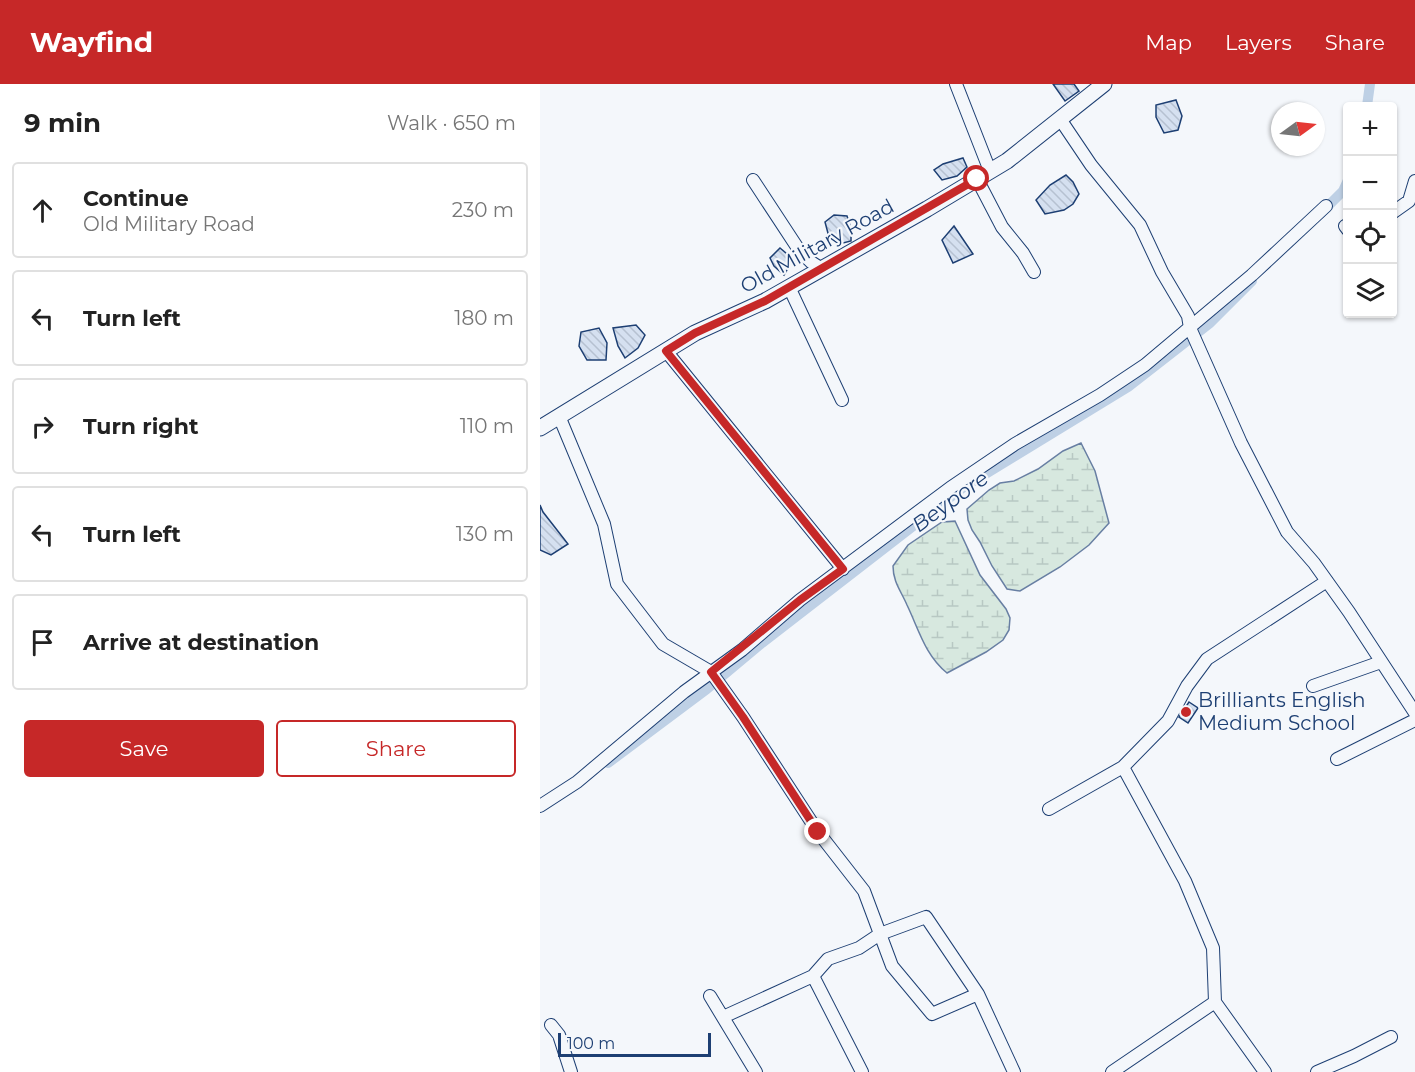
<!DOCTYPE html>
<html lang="en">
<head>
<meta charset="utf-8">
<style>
	:root { --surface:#fff; --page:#f6f6f6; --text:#222; --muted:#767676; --line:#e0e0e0; --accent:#c62828 }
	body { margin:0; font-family:Montserrat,sans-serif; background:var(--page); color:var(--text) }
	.controls { position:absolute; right:18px; top:18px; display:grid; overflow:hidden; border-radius:6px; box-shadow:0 2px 4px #0004 }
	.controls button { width:54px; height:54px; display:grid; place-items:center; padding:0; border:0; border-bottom:2px solid var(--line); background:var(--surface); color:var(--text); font:30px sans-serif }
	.compass { position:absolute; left:731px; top:18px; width:54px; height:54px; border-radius:50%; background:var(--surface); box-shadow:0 2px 4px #0004; rotate:75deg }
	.scale { position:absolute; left:18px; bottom:15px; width:153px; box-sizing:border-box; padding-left:6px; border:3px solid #1d3f73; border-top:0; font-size:16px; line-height:21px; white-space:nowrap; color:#1d3f73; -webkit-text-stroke:4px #f4f7fb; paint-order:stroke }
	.stop { position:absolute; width:18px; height:18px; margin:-14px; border:4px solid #c62828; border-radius:50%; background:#fff }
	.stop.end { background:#c62828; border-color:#fff; box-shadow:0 2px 6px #0008 }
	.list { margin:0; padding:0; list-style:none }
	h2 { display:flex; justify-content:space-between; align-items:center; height:78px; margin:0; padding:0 24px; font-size:26px }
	h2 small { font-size:20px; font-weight:400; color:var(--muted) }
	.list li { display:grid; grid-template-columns:39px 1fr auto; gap:18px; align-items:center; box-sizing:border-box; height:96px; margin:0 12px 12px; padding:0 12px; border:2px solid var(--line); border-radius:6px }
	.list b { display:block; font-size:22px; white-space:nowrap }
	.list p { margin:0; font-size:20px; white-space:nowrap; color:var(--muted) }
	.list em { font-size:20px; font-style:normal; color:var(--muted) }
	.actions { display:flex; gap:12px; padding:18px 24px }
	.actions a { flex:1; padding:14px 0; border:2px solid var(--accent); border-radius:6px; text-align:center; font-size:21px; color:var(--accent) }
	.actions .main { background:var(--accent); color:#fff }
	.icon { flex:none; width:33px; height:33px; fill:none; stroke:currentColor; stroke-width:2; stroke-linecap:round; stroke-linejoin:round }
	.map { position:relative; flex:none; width:875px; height:988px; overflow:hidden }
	header { display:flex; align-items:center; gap:36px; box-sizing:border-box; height:84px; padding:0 30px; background:var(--accent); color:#fff }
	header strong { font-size:28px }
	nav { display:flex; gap:33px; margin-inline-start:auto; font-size:21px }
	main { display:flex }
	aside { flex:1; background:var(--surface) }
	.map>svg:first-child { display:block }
</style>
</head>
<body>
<header>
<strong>Wayfind</strong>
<nav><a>Map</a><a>Layers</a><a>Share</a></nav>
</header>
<main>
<aside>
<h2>9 min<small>Walk · 650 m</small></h2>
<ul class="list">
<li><svg class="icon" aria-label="ahead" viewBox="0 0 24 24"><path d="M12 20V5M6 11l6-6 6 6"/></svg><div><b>Continue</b><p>Old Military Road</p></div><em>230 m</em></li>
<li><svg class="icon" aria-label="left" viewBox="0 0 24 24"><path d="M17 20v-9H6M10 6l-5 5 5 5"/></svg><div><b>Turn left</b></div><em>180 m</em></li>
<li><svg class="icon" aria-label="right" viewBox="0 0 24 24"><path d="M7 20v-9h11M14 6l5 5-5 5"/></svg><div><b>Turn right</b></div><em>110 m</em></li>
<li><svg class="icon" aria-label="left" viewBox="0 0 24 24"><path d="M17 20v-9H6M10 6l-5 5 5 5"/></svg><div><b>Turn left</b></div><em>130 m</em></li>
<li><svg class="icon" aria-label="arrive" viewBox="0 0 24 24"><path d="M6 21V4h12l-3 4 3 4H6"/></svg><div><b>Arrive at destination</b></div></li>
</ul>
<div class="actions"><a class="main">Save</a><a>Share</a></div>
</aside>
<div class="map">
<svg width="875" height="988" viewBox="0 0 875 988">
	<defs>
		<pattern id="wetland-marsh" width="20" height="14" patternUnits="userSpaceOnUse" patternTransform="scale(1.5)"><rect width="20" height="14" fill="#d7e8df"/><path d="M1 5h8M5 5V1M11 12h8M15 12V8" fill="none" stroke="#b8c8c3"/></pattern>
		<pattern id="building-back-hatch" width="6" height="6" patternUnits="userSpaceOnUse" patternTransform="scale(1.5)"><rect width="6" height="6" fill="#d5e0f0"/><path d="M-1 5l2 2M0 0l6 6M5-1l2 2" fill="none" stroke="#b6c1d1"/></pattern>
	</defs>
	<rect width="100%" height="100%" fill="#f4f7fb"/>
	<path fill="url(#wetland-marsh)" stroke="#687fa3" stroke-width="1.5" d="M541 359 555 387 569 439 549 461 520 483 480 507 467 505 452 482 440 458 432 446 428 436 427 425 449 406 460 399 474 397 498 385 523 367Z
		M415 437 440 491 466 525 470 534 469 546 463 556 446 568 407 589C385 571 379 546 367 521 361 507 353 498 353 482L368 461 402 438Z"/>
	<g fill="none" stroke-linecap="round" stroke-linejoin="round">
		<path stroke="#bed0e5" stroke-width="10" d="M827 22 830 0
			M781 129 803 107 808 96
			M68 679 167 605 222 559 421 405 588 303 670 239 712 197"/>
	</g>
	<path fill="url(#building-back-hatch)" stroke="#1d3f73" stroke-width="1.5" d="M513 0H534L539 7 525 17Z
		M636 16 642 32 638 46 624 49 616 33V21Z
		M423 74 427 83 417 92 402 96 394 86 403 80Z
		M526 91 533 98 539 110 533 120 524 126 505 130 496 116 510 101Z
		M294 131 307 132 311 144V157L299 160 289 153 285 138Z
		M414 142 433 170 413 179 402 156Z
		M240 164 247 170 250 181 244 191 234 182 230 174Z
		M96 241 105 251 98 264 85 274 78 262 73 244Z
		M59 244 67 259 66 276H47L39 262 41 248Z
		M0 421 3 428 28 460 11 471 0 466Z
		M649 618 658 624 648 639 639 633Z"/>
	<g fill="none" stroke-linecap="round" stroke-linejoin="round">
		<g stroke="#1d3f73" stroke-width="14">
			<path id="minor" d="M416 0 450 87
				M520 35 551 81 600 141 622 188 648 232 650 244 701 359 747 448 774 479 809 528 875 629
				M437 95 462 143 483 169 494 188
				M213 96 259 166 271 178 282 185
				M852 129 869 117 875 97
				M805 142 808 146
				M249 203 302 316
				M126 267 303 485
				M19 332 64 440 77 500 123 560 171 588 203 633 278 748 324 807 352 882 392 930 438 910 474 988
				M773 602 841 578
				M797 675 875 636
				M583 683 645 797 673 864 675 918
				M0 722 37 698 144 608 202 566 260 516 410 404 475 360 560 311 605 281 712 191 786 122
				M509 725 583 683 628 637 647 602 667 575 787 497
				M273 892 322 988
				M170 912 216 988
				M183 933 273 892 288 875 319 864 340 850 386 833 438 910
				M11 941 19 951 31 988
				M572 988 675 918 725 988
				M777 988 814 972 851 953"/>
		</g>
		<g stroke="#1d3f73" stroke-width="17">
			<path id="major" d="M0 344 155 249 225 217 387 125 467 77 564 0"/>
		</g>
		<use href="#minor" stroke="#f4f7fb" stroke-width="12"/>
		<use href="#major" stroke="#f4f7fb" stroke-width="15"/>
	</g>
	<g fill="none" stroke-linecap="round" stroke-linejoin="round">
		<path stroke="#c62828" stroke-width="8" d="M278 748 203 633 171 588 260 516 303 485 126 267 155 249 225 217 437 95"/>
	</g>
	<circle fill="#c62828" stroke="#f4f7fb" stroke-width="2" cx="646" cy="628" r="6"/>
	<g text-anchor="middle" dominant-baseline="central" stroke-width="4.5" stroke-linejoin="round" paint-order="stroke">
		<g font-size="20" fill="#1d3f73" stroke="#f4f7fb">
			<text transform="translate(277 162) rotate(-29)">Old Military Road</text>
		</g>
		<g font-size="20" fill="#1d3f73" stroke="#f4f7fb" text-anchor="start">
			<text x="658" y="616">Brilliants English<tspan x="658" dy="23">Medium School</tspan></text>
		</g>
		<g font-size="21" font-style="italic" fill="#1d3f73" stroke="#f4f7fb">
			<text transform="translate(410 417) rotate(-36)">Beypore</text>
		</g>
	</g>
</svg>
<div class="controls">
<button>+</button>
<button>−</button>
<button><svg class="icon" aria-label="locate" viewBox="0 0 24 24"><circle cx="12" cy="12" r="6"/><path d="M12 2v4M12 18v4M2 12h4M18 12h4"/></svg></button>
<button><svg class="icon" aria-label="layers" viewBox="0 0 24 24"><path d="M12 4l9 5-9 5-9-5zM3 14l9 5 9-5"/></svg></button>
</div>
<svg class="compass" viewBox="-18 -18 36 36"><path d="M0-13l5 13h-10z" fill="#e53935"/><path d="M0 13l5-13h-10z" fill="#767676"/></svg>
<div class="scale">100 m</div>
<div class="stop" style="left:437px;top:95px"></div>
<div class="stop end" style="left:278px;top:748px"></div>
</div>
</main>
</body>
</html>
